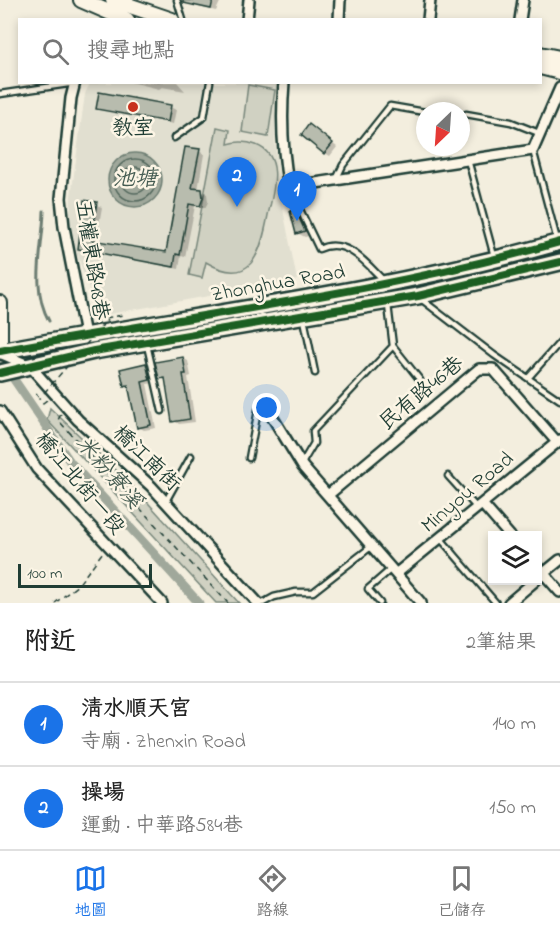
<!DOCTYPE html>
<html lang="zh-TW">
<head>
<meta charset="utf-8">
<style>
	:root { --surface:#fff; --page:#f2f2f2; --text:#222; --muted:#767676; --line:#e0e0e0; --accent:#1a73e8 }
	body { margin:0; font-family:"Indie Flower","LXGW WenKai TC",sans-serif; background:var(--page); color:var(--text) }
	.controls { position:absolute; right:18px; bottom:18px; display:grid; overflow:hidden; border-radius:0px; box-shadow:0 3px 9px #0003 }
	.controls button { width:54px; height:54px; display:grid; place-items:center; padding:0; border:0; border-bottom:2px solid var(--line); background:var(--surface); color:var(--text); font:30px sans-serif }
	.compass { position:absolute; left:416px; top:102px; width:54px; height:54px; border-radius:50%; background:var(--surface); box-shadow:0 3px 9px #0003; rotate:205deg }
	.scale { position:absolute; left:18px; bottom:15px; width:134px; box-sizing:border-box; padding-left:6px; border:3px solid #1f3d34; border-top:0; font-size:16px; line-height:21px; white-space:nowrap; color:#1f3d34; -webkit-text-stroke:4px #fcf5e5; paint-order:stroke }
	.you { position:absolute; left:267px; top:408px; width:21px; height:21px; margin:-15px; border:4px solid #fff; border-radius:50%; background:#1a73e8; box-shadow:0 0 0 9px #1a73e833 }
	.badge { display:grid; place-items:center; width:39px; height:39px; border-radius:50%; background:var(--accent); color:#fff; font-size:20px; font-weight:700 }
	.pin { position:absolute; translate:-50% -50px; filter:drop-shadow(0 2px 3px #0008) }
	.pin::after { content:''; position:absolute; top:32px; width:21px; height:18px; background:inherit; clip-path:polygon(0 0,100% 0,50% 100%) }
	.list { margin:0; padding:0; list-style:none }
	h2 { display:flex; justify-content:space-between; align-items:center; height:78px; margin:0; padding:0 24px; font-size:26px }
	h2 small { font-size:20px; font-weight:400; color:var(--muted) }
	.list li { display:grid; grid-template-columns:39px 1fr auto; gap:18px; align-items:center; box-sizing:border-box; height:84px; padding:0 24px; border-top:2px solid var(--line) }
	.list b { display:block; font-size:22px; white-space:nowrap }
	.list p { margin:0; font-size:20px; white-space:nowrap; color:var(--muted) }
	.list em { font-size:20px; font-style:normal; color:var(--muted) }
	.icon { flex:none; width:33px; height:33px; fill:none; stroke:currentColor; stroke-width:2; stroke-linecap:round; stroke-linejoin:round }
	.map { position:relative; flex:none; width:560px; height:603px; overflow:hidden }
	.search { position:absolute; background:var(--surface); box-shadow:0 3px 9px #0003; left:18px; right:18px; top:18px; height:66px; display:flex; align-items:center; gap:15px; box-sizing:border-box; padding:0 21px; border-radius:0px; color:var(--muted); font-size:22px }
	.sheet { height:246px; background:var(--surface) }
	nav { display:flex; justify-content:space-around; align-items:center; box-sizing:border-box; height:84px; border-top:2px solid var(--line); background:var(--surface); font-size:16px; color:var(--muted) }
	nav a { display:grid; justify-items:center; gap:3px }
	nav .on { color:var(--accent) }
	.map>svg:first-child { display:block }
</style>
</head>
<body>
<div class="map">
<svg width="560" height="603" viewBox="0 0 560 603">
	<rect width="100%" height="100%" fill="#f3eede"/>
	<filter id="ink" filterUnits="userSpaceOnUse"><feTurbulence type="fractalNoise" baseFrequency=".0167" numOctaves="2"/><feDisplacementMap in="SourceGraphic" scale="12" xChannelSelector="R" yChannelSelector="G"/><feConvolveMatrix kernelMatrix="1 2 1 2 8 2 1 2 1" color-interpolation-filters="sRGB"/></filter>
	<g filter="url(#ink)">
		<path fill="#e1dfd0" d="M90 83H278L275 142 281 199 297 280 98 316 76 251 70 219 71 196 85 94Z"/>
		<path fill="#d0d1c2" stroke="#78877b" stroke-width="1.5" d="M248 85 275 90 268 137 242 132Z
			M217 127 230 130 228 144C238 141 246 141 256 145 285 156 273 193 268 215 261 253 251 289 206 262L202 278 189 275Z
			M50 408 130 483 239 603H216L47 420Z"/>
		<path fill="#a0a89b" stroke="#6c7d72" stroke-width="1.5" d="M108 180a27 27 0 1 1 54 0a27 27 0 1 1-54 0Z"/>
		<path fill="#0003" d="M190 0H221L216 11 194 6 189 3Z
			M131 82H177L185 91 162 87 159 89Z
			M170 107 176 110 173 124 98 108Z
			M315 130 337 147 330 156 325 153Z
			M199 151 204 154 198 190 207 194 208 202 205 208 195 206 185 257 181 256 179 269 79 248 85 201 102 207 96 242 167 254Z
			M295 211 302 215 312 235 305 237 297 233Z
			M183 358 188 361 191 376 188 377 195 422 179 424 174 421 166 381 161 378Z
			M146 364 152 368 155 383 147 384 156 428 144 430 138 427 130 388 125 385Z"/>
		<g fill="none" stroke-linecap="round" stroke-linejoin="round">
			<path stroke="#53685d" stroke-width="1.5" d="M114 180a21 21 0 1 1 42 0a21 21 0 1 1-42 0Z
				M122 180a13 13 0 1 1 26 0a13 13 0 1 1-26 0Z"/>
			<path stroke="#6c7d72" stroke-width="3" d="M44 211C43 248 30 287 49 321"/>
			<path stroke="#a0a89b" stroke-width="9" d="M0 359 71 463 199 603"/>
		</g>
		<path fill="#b8bcae" stroke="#1f3d34" stroke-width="1.5" d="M183 0H213L211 9 183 3Z
			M99 92 171 105 168 122 96 109Z
			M309 124 333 143 324 154 301 135Z
			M185 147 200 149 192 188 202 189 203 198 200 206 189 204 180 255 176 254 174 267 78 249 84 200 97 202 91 240 166 252Z
			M295 209 305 231 296 234 290 211Z
			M183 357 186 374H183L190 419 172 422 165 378 159 379 155 362Z
			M146 363 150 380 142 382 151 425 137 428 128 385 124 386 120 369Z"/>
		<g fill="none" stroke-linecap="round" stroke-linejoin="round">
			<g stroke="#1f3d34" stroke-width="9">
				<path id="lane" d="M177 0 183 20
					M0 94 75 83
					M466 114 511 122 539 133
					M174 138 204 117 210 82
					M533 150 557 240
					M468 160 494 256
					M336 180 343 165 390 106 425 112
					M289 187 319 249C346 236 368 265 384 281
					M421 299 494 355 560 400
					M304 319 315 373
					M147 345 162 411
					M393 346 420 380
					M529 377 560 342
					M249 458 258 410 265 405
					M301 465 314 443 313 431 393 346 388 305
					M448 476 476 507
					M166 501 191 456
					M441 539 496 603
					M263 603 274 597 296 592H313L372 546
					M380 603 368 589 391 569"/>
			</g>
			<g stroke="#1f3d34" stroke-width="14">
				<path id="street" d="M247 20 249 0
					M339 20 340 0
					M428 20 430 0
					M520 20 523 0
					M75 82 71 98 61 198 64 227 85 335
					M284 82C281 119 282 151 289 187L533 150 560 88
					M0 353 30 366 78 420 151 486 258 603
					M265 405 303 467 421 603
					M0 411 37 469 162 603
					M328 495 479 369H493L557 442
					M483 505 510 536
					M538 567 560 592
					M397 573 560 440
					M539 577 560 560
					M509 603 536 580"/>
			</g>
			<g stroke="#1f3d34" stroke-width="18">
				<path id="secondary" d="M81 0 127 20
					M113 0 172 20
					M540 54 560 58
					M540 67 560 72
					M0 303V343"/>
			</g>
			<g stroke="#1f3d34" stroke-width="20">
				<path id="primary" d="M0 351C186 316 377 294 560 242
					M0 373 94 351 418 296 560 262"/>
			</g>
			<path stroke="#1f3d34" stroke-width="1.5" stroke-dasharray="6 4.5" stroke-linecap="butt" d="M90 312 93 320 123 315
				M36 394 43 403 48 399
				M61 414 58 420 228 603
				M55 603 78 585 103 552"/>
			<use href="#lane" stroke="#fcf5e5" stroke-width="4.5"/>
			<use href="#street" stroke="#fcf5e5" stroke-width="9"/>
			<use href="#secondary" stroke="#fcf5e5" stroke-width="14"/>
			<use href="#primary" stroke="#fcf5e5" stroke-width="15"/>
			<path stroke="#1f3d34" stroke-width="1.5" stroke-dasharray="6 4.5" stroke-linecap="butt" d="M44 393 108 319"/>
			<g stroke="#fcf5e5" stroke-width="11">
				<path id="cycleway" d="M0 351C186 316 377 294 560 242
					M0 373 94 351 418 296 560 262"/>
			</g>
			<use href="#cycleway" stroke="#1b5e20" stroke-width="8"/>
		</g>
	</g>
	<circle fill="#c8321e" stroke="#fcf5e5" stroke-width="2" cx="133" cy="107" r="6"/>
	<g text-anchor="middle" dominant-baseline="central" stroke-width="5" stroke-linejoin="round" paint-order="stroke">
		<g font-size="21" fill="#1f3d34" stroke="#fcf5e5">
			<text x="133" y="129">教室</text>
		</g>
		<g font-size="21" fill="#1f3d34" stroke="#fcf5e5">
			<text transform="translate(91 260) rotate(81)">五權東路48巷</text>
			<text transform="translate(278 284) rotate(-10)">Zhonghua Road</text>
			<text transform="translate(422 394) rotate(-40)">民有路46巷</text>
			<text transform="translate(146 459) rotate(44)">橋江南街</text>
			<text transform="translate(79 484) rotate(50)">橋江北街一段</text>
			<text transform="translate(468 493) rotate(-40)">Minyou Road</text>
		</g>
		<g font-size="22" font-style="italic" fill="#465d53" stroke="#fcf5e5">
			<text x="135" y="180">池塘</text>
			<text transform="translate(108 473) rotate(49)">米粉寮溪</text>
		</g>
	</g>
</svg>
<div class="controls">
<button><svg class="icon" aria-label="layers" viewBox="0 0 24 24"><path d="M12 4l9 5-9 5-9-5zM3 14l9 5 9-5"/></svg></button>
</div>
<svg class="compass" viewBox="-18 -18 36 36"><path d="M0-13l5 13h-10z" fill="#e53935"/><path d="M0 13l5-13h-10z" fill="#767676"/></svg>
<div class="scale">100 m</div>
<div class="you"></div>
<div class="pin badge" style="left:297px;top:221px">1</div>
<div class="pin badge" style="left:237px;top:207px">2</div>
<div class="search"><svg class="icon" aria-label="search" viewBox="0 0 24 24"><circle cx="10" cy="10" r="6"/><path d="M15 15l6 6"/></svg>搜尋地點</div>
</div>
<section class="sheet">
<h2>附近<small>2筆結果</small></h2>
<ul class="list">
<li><span class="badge">1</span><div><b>清水順天宮</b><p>寺廟 · Zhenxin Road</p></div><em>140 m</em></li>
<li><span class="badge">2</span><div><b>操場</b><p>運動 · 中華路584巷</p></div><em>150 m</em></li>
</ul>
</section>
<nav>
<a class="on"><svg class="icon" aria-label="map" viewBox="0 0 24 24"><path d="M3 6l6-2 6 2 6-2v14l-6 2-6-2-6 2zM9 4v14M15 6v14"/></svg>地圖</a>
<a><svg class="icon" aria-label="directions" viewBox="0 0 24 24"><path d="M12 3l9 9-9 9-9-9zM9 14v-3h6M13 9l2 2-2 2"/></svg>路線</a>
<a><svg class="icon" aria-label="saved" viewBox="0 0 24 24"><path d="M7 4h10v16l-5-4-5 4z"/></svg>已儲存</a>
</nav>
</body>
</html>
